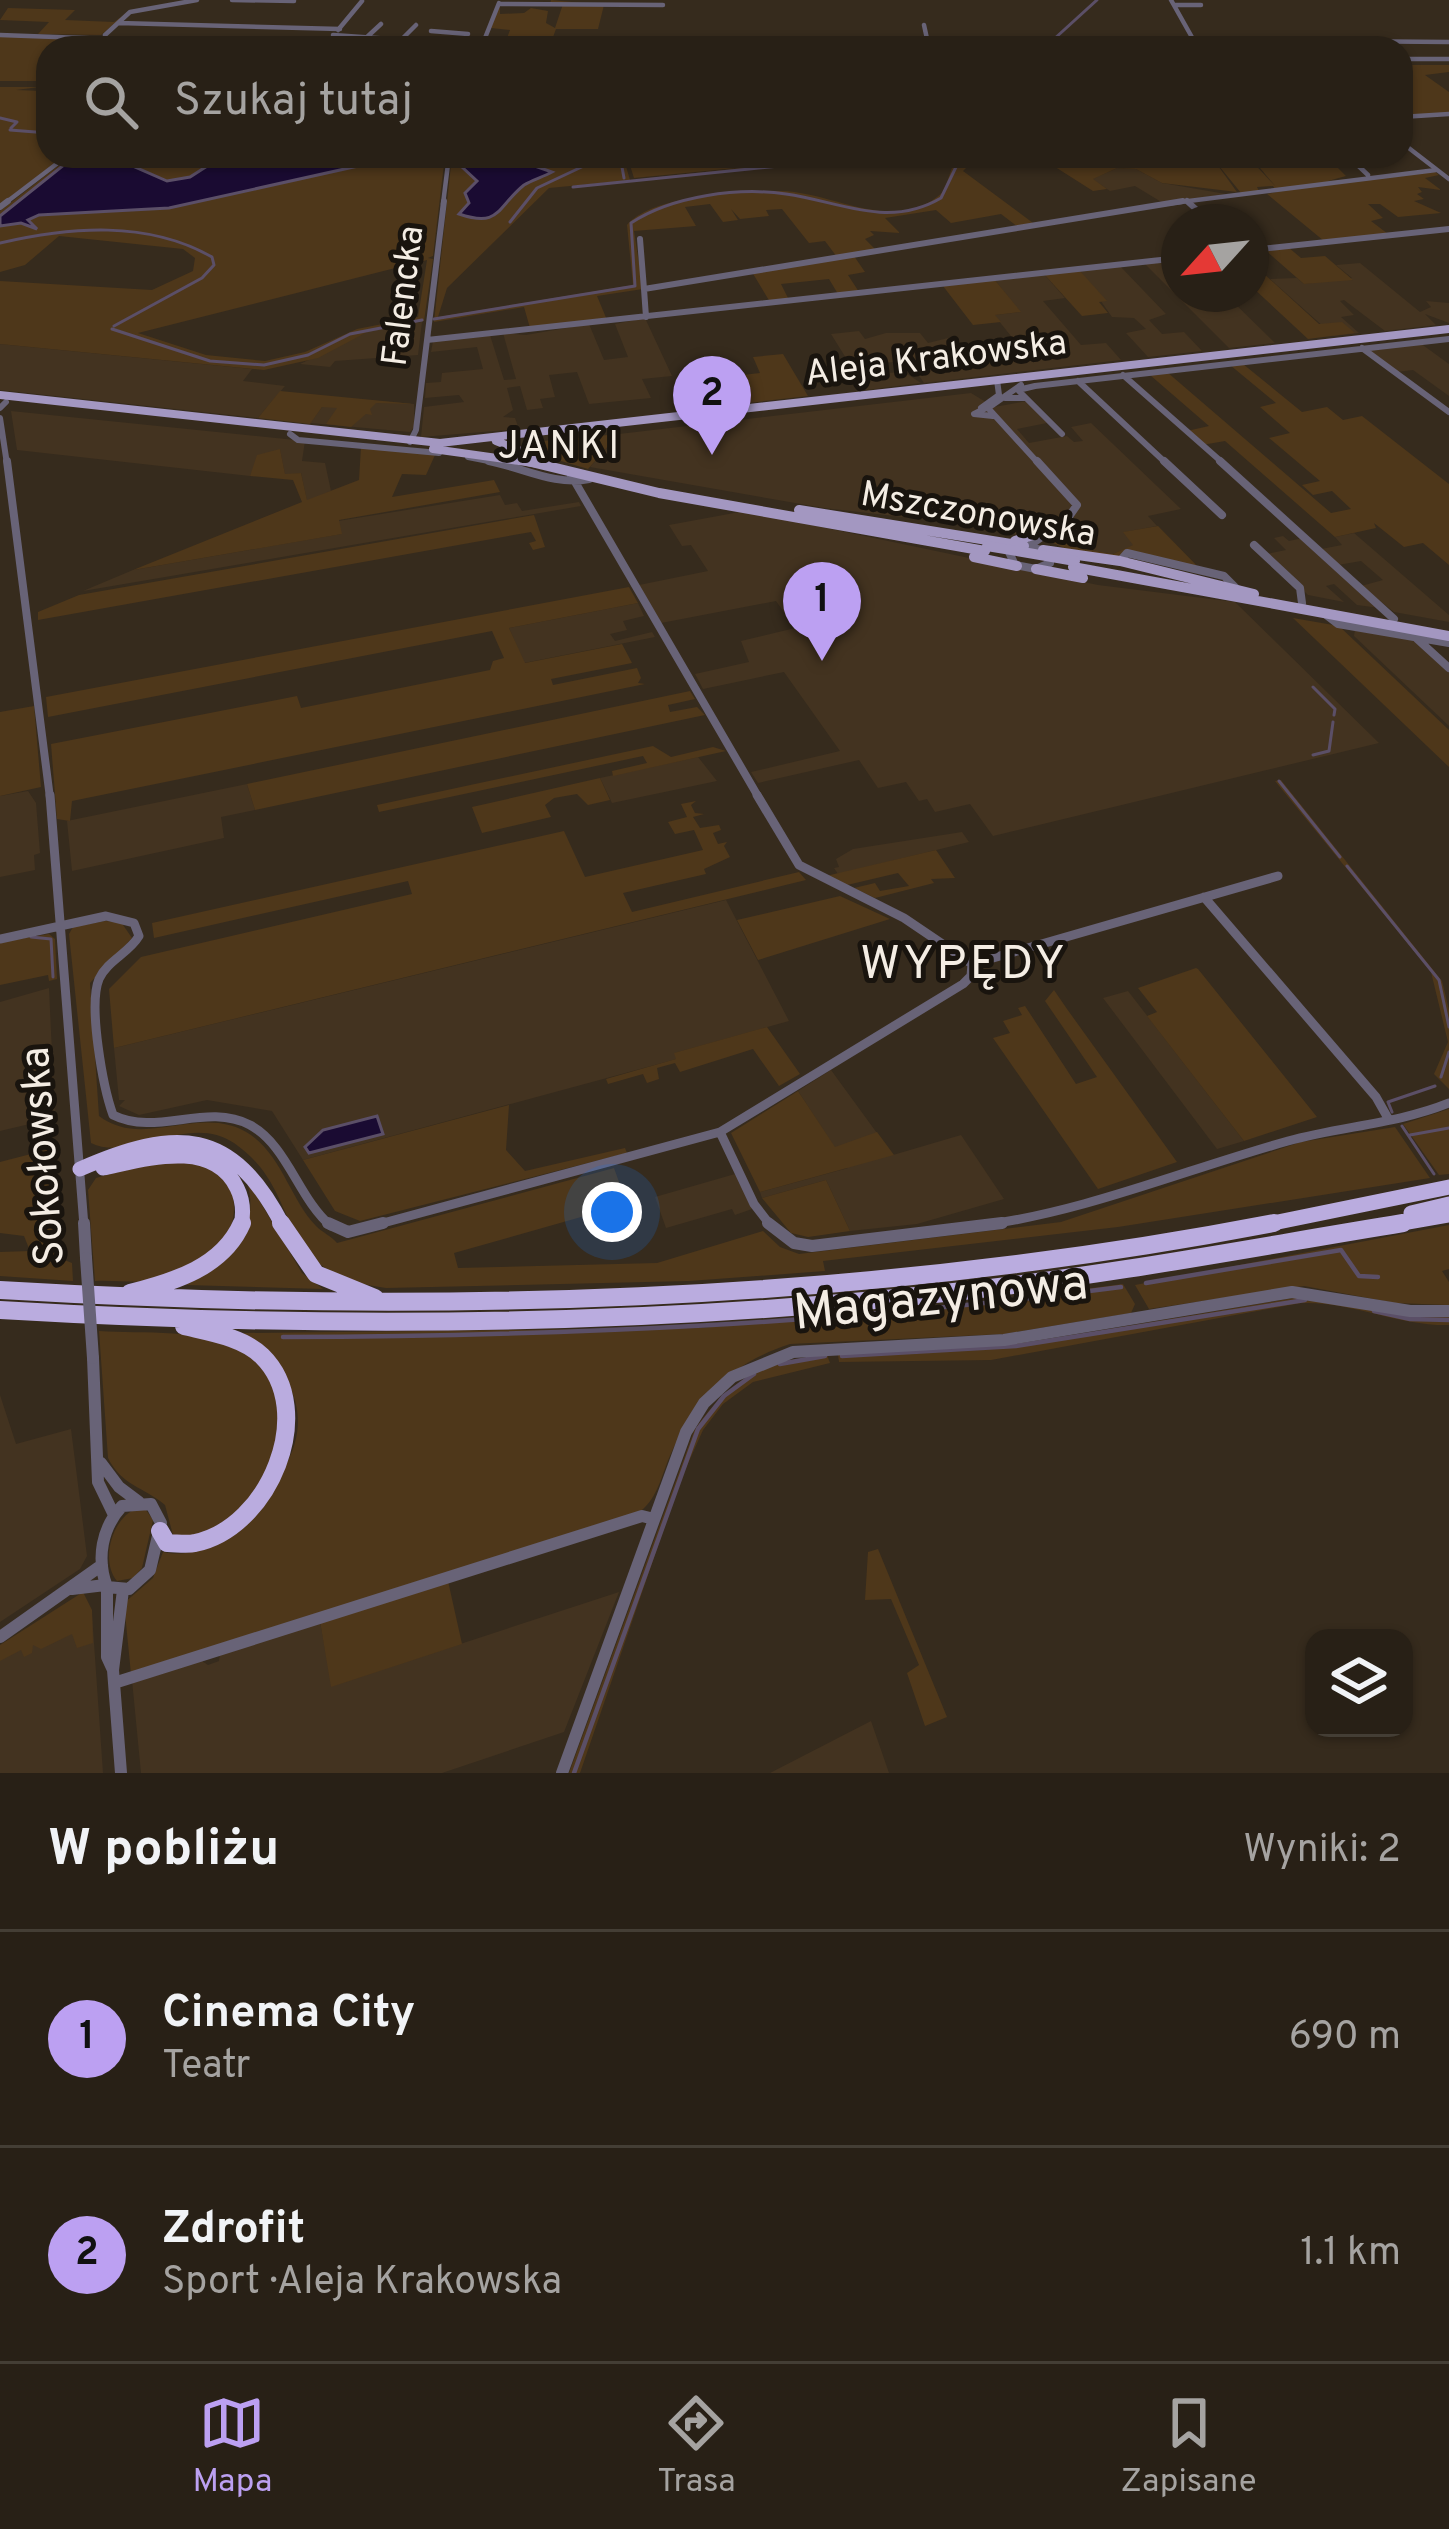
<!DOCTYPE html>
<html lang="pl">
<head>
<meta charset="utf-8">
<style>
	:root { --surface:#282016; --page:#342d23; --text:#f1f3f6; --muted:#a5a3a1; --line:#443e35; --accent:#bca0f2 }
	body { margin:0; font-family:Overpass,sans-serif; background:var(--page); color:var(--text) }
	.controls { position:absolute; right:36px; bottom:36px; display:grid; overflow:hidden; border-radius:24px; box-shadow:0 3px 9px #0004 }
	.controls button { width:108px; height:108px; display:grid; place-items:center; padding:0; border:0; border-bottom:3px solid var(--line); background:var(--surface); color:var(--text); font:60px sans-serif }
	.compass { position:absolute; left:1161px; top:204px; width:108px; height:108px; border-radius:50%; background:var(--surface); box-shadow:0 3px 9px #0004; rotate:243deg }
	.you { position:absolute; left:612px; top:1212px; width:42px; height:42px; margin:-30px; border:9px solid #fff; border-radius:50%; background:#1a73e8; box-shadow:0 0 0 18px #1a73e833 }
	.badge { display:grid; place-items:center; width:78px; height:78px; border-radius:50%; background:var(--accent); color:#111; font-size:39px; font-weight:700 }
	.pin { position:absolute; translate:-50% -99px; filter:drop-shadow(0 3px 6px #0008) }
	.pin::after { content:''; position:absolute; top:63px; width:42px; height:36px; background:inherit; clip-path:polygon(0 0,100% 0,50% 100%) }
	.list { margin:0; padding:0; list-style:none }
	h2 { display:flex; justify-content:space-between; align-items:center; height:156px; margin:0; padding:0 48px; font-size:51px }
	h2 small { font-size:39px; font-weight:400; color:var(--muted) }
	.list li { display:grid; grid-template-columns:78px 1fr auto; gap:36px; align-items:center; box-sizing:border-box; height:216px; padding:0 48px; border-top:3px solid var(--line) }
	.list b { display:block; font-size:45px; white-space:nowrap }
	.list p { margin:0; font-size:39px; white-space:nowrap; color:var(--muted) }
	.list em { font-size:39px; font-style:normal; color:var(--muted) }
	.icon { flex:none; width:66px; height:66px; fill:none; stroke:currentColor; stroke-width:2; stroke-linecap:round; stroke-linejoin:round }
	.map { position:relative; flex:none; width:1449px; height:1773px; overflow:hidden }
	.search { position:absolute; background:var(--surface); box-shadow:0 3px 9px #0004; left:36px; right:36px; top:36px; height:132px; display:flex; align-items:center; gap:30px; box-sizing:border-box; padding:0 42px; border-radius:36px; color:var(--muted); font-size:45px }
	.sheet { height:588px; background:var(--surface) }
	nav { display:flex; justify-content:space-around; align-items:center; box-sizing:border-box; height:168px; border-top:3px solid var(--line); background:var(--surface); font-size:33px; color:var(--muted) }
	nav a { display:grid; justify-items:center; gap:6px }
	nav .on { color:var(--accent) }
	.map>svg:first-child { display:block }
</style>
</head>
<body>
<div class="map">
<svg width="1449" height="1773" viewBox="0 0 1449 1773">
	<rect width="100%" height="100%" fill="#362b1d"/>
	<path fill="#433320" d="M1117 168 1136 169 1162 183 1226 194 1163 203 1135 186 1110 191 1092 179Z
		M1179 259V294H1225L1275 343 1229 348 1144 263Z
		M1360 263 1420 312 1431 307 1426 301 1449 303V323L1425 314 1436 325 1385 331 1344 300 1340 301 1354 315 1341 317 1359 333 1334 336 1270 279 1297 278 1304 284 1352 278 1336 265Z
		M1120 266 1166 314 1149 320 1162 334 1184 332 1202 351 1148 357 1126 333 1146 329 1134 318 1112 317 1080 271Z
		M1044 274 1065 298 1043 301 1081 345 1106 343 1121 360 924 383 909 361 882 363 887 373 904 372 921 383 866 390 859 378 879 375 877 368 854 371 831 334 859 331 865 339 886 333H920L928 343 952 337 973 365 996 363 998 357 988 345 1015 341 994 315 1020 312 994 279Z
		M645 318 672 376 642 379 651 398 589 404 577 372 549 375 555 397 540 399 543 408 527 410 520 386 507 388 513 410 503 417 515 418 519 429 421 437 424 407 464 402 459 395 425 398 426 383 441 382 442 373 483 369 477 347 431 352 433 341 490 335 504 380 516 379 503 333 526 335 589 324 604 360 628 357 615 324Z
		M422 322 418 355 335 361 330 367 300 364 369 331Z
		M1420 343 1449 364V396L1413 370 1397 372 1368 350Z
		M0 344 252 369 243 381 285 386 258 418 0 390Z
		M736 379 748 403 694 409 690 395 682 388Z
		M971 393 994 407 1027 401 1047 423 1017 429 1029 443 1067 436 1074 442 1083 441 1071 427 1091 423 1181 509 1148 516 1157 526 1125 532 1134 545 1113 554 1067 546 1096 537 1059 517 1019 536 1000 528 824 508 590 467 619 434Z
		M345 398 414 404V427L410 432 310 423 322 407Z
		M11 411 305 441 302 461 325 463 331 491 307 501 301 473 285 475 280 450 257 461 250 476 17 450Z
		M500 495 505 505 517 503 522 511 579 502 581 506 83 591 133 570 341 534 338 521Z
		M745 511 1098 585 1235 602 1379 743 993 836 970 804 935 812 927 799 919 801 906 782 878 788 859 760 758 783 751 772 840 751 784 672 703 689 695 674 749 662 741 641 795 628 776 601 661 623 639 585 708 571 691 545 682 546 669 525Z
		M1354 533 1449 615V622L1394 612 1361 586 1383 580 1361 561 1338 565 1321 549 1342 545 1335 537Z
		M1283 536 1289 541 1303 538 1380 608 1357 605 1334 584 1326 586 1344 602 1308 595 1267 554 1286 550 1274 538Z
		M638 603 644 616 623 621 627 630 610 634 615 641 652 632 655 637 524 663 509 628Z
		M1355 629 1415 640 1449 671V726L1354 636Z
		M698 757 717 781 612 803 600 778Z
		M247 784 255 810 221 817 224 838 72 871 67 821Z
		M28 791 36 803 40 853 34 855 35 870 0 877V796Z
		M962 832 969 842 838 874 834 868 839 867 836 859 853 849Z
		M726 900 789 1021 675 1053 677 1059 303 1160 272 1111 207 1100 139 1115 119 1106 125 1100H119L114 1048Z
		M49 988 55 1118 0 1131V1002Z
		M1128 991 1244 1141 1217 1149 1103 998Z
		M831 1070 893 1155 961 1135 1004 1199 917 1224 850 1231 826 1180 762 1198 760 1192 848 1168 798 1091Z
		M735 1174 752 1209 735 1215 732 1209 666 1228 655 1197Z
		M0 1395 16 1444 71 1429 87 1556 80 1569 0 1622Z
		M619 1592 564 1732 442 1773H141L132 1680 199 1659 208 1665 219 1661 220 1653 320 1621 332 1686Z
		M92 1614 103 1773H0V1651Z
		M871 1721 889 1773H770Z"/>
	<path fill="#4e371a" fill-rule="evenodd" d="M551 0 604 5 598 29H556L549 48 487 43 489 38H507L510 30 491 28 500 4V14L524 13 531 8 548 11 546 23 555 28 563 4H550Z
		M8 8 75 10 65 20 114 22 129 11 101 35 38 34 49 22 0 20Z
		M0 36 87 37 77 48H48L46 81H0Z
		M1401 65H1449V72L1425 75 1449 92V113L1401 116Z
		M48 82V156H65L0 206V87H40L16 90 42 91Z
		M71 156H445L433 256 428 258 433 259 424 321 369 331 318 358 264 370 0 344V281L152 290 193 271 195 258 183 249 59 236 25 265 0 272V211ZM427 260 418 317 357 329 305 352 265 361 206 355 138 333Z
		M452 156H623L630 180 777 164 634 178 627 156H887L549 188 447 288 438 317 633 285 627 225C652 195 742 191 781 191 835 192 897 237 944 191L956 156H994L972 162 963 171 1033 223 1018 227 1001 214 951 223 936 210 885 218 900 233 870 231 874 235 865 239 875 249 837 257 825 241 809 243 782 209 766 210 769 216 740 219 731 209 738 220 723 222 710 204 685 207 696 226 634 231 643 289 597 296 607 320 530 328 524 307 434 322Z
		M1038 156 1115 161 1247 156 1276 187 1250 156H1346L1351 161 1316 164 1336 166 1346 176 1328 181 1434 171 1439 175 1425 178 1441 190 1418 187 1422 192 1417 194 1424 199 1414 201 1441 213 1398 217 1380 204H1368L1383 218 1371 221 1388 234 1324 241 1267 194 1277 192 1273 186 1257 187 1260 193H1241L1211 156 1237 192 1162 183 1136 169 1117 168 1093 179 1107 189 1093 191Z
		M1288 247 1301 258 1325 256 1353 280 1304 284 1264 249Z
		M854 256 865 272 848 275 859 292 838 294 829 279 781 284 789 300 770 302 752 272Z
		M1251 262 1319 324 1342 322 1355 333 1308 339 1251 286Z
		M1080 271 1107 301 1099 302 1108 313 1082 316 1044 274Z
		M994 279 1021 312 995 315 1001 322 973 325 943 286Z
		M783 354 808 396 748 403 736 380H724L717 366 725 358 734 376 760 373 753 357Z
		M1243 364 1302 412 1327 407 1343 420 1362 416 1449 484V565L1423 543 1404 547 1374 523 1376 528 1335 537 1225 441 1202 445 1187 431 1209 426 1150 375 1167 372 1331 513 1351 509 1332 491 1313 495 1302 485 1320 481 1269 438 1290 433 1260 407 1276 403 1230 365Z
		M280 391 414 404 376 403 370 409 372 415 366 414 351 427 326 424 337 408 322 407 310 424 258 418Z
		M619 434 588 469 544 456 534 448 542 441Z
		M361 447 435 455 426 475 402 474 392 497 494 480 500 492 339 520 342 534 133 570 302 502 293 480 250 476 257 455 280 449 285 474 301 473 307 500 359 480Z
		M534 515 545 547 533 550 529 543 536 541 531 532 38 620V612L79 595Z
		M1073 525 1063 540 1087 538 1089 532 1098 538 1068 546 1113 554 1133 545 1123 532 1158 526 1202 571 1134 551 1118 557 1071 551 1053 543 1054 535Z
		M629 587 638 603 509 628 525 663 622 644 632 663 551 679 553 685 637 668 641 678 638 683 645 684 72 801 70 821 57 819 51 744 297 696 301 708 490 670 493 661 504 658 492 631 48 717 46 697Z
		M1293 618 1339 626 1449 730V767Z
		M690 691 695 699 668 705 670 712 697 707 705 715 255 810 247 784Z
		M34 706 41 787 0 796V712Z
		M653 746 671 757 713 747 726 751 613 776 612 771 647 763 643 756 379 812 377 805Z
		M600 778 610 800 588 805 577 794 554 798 545 805 551 817 482 833 472 807Z
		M1281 780 1442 981 1449 1010V1089L1434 1074 1448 1042 1431 972 1275 781Z
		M696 801 691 805 695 813 704 814 693 817 700 828 719 825 721 830 713 833 718 844 727 842 724 846 730 857 704 869 706 874 623 893 632 912 799 872 806 880 114 1048 109 989 141 957 412 894 408 881 154 938 152 923 564 831 585 877 703 850 694 830 675 834 668 822 687 817 681 804Z
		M936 850 955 878 931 879 934 883 875 898 854 888 875 883 880 891 909 886 898 873 847 885 826 876Z
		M840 896 890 919 758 960 737 920Z
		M105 921 121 922 132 938 90 983 99 1116C145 1151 202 1101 251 1135 282 1157 291 1200 316 1226 323 1233 330 1235 337 1243L614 1168 627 1204 454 1253 458 1268 657 1263 763 1231 780 1247 799 1254 1061 1222 1301 1142 1395 1127 1430 1178 1118 1227 823 1261 825 1271 689 1281 386 1288C266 1272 308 1194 234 1143 188 1112 131 1163 91 1143L69 934 73 927Z
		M49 934 55 939 57 979 49 981 48 975 0 985V942Z
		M1196 968 1198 969 1317 1117 1244 1141 1147 1016 1157 1012 1138 988Z
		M1054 990 1067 1009 1177 1162 1098 1189 993 1038 1010 1033 1003 1021 1022 1015 1018 1008 1025 1006 1076 1084 1097 1077 1045 1001Z
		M767 1027 800 1074 779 1086 753 1049 680 1072 675 1063 657 1068 659 1079 647 1083 643 1074 608 1084 606 1079 676 1059 674 1053Z
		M798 1091 835 1147 877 1132 894 1155 760 1192 731 1133Z
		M509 1105 506 1150 525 1171 625 1148 627 1153 360 1221 335 1211 303 1160Z
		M1449 1109V1174L1439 1175 1403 1124Z
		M54 1148 57 1257 72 1263 73 1281 0 1276V1252L30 1251 24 1236 0 1233V1162Z
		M180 1160 208 1165 228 1180C251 1235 204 1273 152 1281 134 1283 113 1280 95 1281L88 1190 96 1178 145 1164Z
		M246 1178 302 1273 323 1289 186 1285C228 1260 263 1232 246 1178Z
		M826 1180 850 1231 808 1237 791 1233 762 1198Z
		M1449 1225V1269L1442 1271 1449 1282V1305L1395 1303 1304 1286 1149 1309 1135 1285Z
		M1123 1284 1135 1304 1131 1313 1004 1334 790 1344C729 1364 694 1400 669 1458 660 1480 657 1500 637 1514L131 1674 124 1603 153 1578 163 1552C195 1559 213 1542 236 1522 309 1460 325 1397 243 1333L700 1328 952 1306Z
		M1300 1297 1449 1316V1325C1398 1326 1352 1301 1301 1303L991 1360 839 1362 838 1355 1032 1342Z
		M99 1331C142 1334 205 1328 244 1351 316 1395 271 1513 200 1534 192 1537 181 1535 173 1535L165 1505C144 1487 122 1486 108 1458Z
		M827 1355 830 1363 753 1382 723 1404 703 1430 681 1479 580 1773H569L694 1431C726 1382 768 1359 827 1355Z
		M136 1509 146 1510 153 1520 142 1568 133 1578 117 1581C100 1561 112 1518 136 1509Z
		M878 1549 947 1717 925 1726 907 1673 919 1665 891 1599 865 1600 868 1552Z
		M448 1581 462 1644 331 1687 320 1621Z
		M83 1592 92 1610 93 1643 77 1648 72 1634 41 1649 33 1645 32 1653 24 1657 21 1650 0 1661V1645Z"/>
	<path fill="#1a0b32" stroke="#5b4f67" stroke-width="3" d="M75 156H152L135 167 167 181 190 177 215 161 210 156H403L169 208 39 215 28 220 37 229 21 223 0 226V216Z
		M459 156H552L532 165 552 172C543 177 532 180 524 185 496 208 500 228 459 214L469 203 465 193 477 181 462 167Z
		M377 1116 383 1134 309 1153 305 1147 323 1130Z"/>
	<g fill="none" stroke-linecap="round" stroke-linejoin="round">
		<path stroke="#5b4f67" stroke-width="3" d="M1053 40 1097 0
			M0 118 17 122 11 128
			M10 130 48 133
			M41 138 48 137
			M620 156 624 178
			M573 187 877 156
			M510 222 537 188 605 156
			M0 243C70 227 147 220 212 257L214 265 202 278 114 326
			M434 319 635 286 631 223C672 196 738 187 786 194 842 202 888 229 941 198L956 167 976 156
			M112 329 210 361 264 365 308 355 350 334 422 320
			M1313 687 1335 709 1334 715
			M1313 755 1329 751 1333 722
			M1279 781 1340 857
			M1347 866 1439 980 1449 1027
			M31 937 51 939 53 977
			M1441 1077 1449 1052
			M1392 1112 1388 1102 1435 1086
			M1402 1126 1434 1174
			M1410 1135 1449 1128"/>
		<path stroke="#5b4f67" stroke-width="4.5" d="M1146 1283 1341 1250 1359 1276 1378 1277
			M1374 1311 1410 1319 1449 1320
			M283 1337C564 1336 842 1324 1121 1287
			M842 1356 1016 1346 1305 1300
			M780 1364 825 1356
			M574 1773 698 1429 724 1396 754 1374"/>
		<path stroke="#686377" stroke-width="4.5" d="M232 0 294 1
			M1171 0 1198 48
			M499 4 663 5
			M1174 5H1201
			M119 23 340 29
			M924 25 929 48
			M338 30 362 1
			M431 31 468 34
			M0 35 358 48
			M105 35 130 12 197 0
			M333 35 435 42
			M367 37 381 24
			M439 39 469 41
			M401 40 416 25
			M1194 40 1449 42
			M353 44 414 48
			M481 48 499 3
			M1401 59H1449
			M1401 117 1449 114
			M1401 142 1449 179
			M1348 156 1368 175
			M1187 201 1190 204
			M4 204 67 156
			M443 204 449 156
			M1165 204 1436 170"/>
		<path stroke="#686377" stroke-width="6" d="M1187 201 1210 222
			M0 207 8 201
			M640 239 644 289
			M1251 250 1449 229
			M646 317 644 289 1183 201
			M427 340 1179 258
			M1362 348 1449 412
			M1123 375 1224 464
			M1078 381 1167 464
			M1005 398H1026L1018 390 1035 386 1449 339
			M1026 398 1062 434
			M0 408 6 402
			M981 408 999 395 997 380
			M986 408 974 414 993 416
			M988 408 1039 464
			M988 408 1021 385
			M0 418 7 464
			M290 434 298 440 439 453
			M410 442 416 430 444 201
			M468 457 504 464"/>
		<path stroke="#686377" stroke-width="8" d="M7 461 50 798
			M489 461C524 468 555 486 589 479
			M1164 461 1222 515
			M1220 461 1394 619
			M571 475 759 798
			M1254 545 1300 588 1302 603
			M1024 546 1046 551 1050 563 1036 569 1015 565 1009 552Z
			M1029 546 1068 518 1077 505 1037 461
			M1120 561 1127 553 1224 576 1238 590
			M1325 614 1338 624 1449 643
			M1415 637 1449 668"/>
		<path stroke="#686377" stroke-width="9" d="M50 795 84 1226
			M757 795 799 865 904 918 972 964
			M1204 897 1376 1097 1389 1120
			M0 939 106 916 134 923 139 936C129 953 107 961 99 979 88 1006 103 1087 113 1115 157 1137 206 1102 250 1125 288 1146 298 1198 331 1226
			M972 964 1278 876
			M720 1132 754 1204 771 1226
			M372 1226 720 1132 963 984 971 976 972 964
			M978 1226C1085 1212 1184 1170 1288 1141 1342 1126 1397 1124 1449 1103"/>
		<path stroke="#686377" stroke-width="12" d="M84 1223 86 1258
			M328 1223 348 1232 383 1223
			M768 1223 794 1243 812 1246 1002 1223
			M93 1358 98 1482 113 1513
			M101 1463 119 1487 139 1502
			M151 1504 161 1523 150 1570 129 1589 107 1587C96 1558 102 1528 122 1506Z
			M107 1587V1657L113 1670 121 1773
			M72 1589 105 1585
			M0 1637 102 1565
			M113 1670 123 1590
			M114 1683 642 1516 654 1519
			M562 1773 686 1432 704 1403 732 1377 793 1352 1004 1340 1292 1292 1410 1311H1449"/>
		<path stroke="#a397c1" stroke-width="8" d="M0 395 440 443 1449 329
			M496 441 538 458
			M433 449 540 464"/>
		<path stroke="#a397c1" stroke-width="10" d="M527 461 659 493 985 551
			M799 510 1024 546
			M1015 541 1056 527
			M1043 550 1120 561 1254 594
			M974 557 1017 566
			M1073 567 1449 636
			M1036 569 1083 578"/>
		<path stroke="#baacdf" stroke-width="15" d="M103 1168C146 1159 213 1138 237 1188 243 1200 244 1212 241 1226
			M80 1169C176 1127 232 1127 283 1226
			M1411 1213 1449 1204
			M1258 1226 1449 1187
			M1385 1226 1449 1215"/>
		<path stroke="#baacdf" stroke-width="18" d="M281 1223 316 1274 375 1298
			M0 1290C426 1315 854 1304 1274 1223
			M130 1293C174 1282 223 1267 242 1223
			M0 1310C321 1329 643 1327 963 1291 1110 1275 1256 1247 1403 1223
			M160 1531 167 1543C176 1543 187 1545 195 1543 269 1528 318 1411 262 1356 243 1337 209 1332 184 1326"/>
		<path stroke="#686377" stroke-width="12" d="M86 1258 93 1358"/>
		<path stroke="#a397c1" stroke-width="10" d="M987 546 1075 561"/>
	</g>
	<g text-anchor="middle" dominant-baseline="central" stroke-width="10" stroke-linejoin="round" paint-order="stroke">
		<g font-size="36" fill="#f4ede4" stroke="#19140e">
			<text transform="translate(405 296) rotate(-83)">Falencka</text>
			<text transform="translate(936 360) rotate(-7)">Aleja Krakowska</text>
			<text transform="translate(978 516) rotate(10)">Mszczonowska</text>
		</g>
		<g font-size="39" letter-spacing="3" fill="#f4ede4" stroke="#19140e">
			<text x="560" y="448">JANKI</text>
		</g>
		<g font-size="42" fill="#f4ede4" stroke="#19140e">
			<text transform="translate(45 1156) rotate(-94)">Sokołowska</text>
		</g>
		<g font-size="48" letter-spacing="3" fill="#f4ede4" stroke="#19140e">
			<text x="964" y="966">WYPĘDY</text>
		</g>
		<g font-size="51" fill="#f4ede4" stroke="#19140e">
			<text transform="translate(941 1301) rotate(-6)">Magazynowa</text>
		</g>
	</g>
</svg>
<div class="controls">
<button><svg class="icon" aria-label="layers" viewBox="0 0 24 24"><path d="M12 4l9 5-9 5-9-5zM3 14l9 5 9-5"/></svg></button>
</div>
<svg class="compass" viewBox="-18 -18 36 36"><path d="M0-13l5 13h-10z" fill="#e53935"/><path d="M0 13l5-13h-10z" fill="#a5a3a1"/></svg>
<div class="you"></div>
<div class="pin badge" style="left:822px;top:661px">1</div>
<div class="pin badge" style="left:712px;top:455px">2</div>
<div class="search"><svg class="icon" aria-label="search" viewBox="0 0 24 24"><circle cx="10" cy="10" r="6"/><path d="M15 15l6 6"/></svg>Szukaj tutaj</div>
</div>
<section class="sheet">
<h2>W pobliżu<small>Wyniki: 2</small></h2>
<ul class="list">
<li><span class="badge">1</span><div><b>Cinema City</b><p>Teatr</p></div><em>690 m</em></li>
<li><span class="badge">2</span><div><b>Zdrofit</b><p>Sport · Aleja Krakowska</p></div><em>1.1 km</em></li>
</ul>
</section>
<nav>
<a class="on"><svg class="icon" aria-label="map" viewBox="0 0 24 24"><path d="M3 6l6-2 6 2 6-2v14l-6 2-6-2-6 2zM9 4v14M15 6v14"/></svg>Mapa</a>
<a><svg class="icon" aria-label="directions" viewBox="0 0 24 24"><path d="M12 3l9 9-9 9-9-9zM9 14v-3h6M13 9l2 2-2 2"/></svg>Trasa</a>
<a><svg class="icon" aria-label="saved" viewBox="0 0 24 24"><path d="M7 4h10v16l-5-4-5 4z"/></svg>Zapisane</a>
</nav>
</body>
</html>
